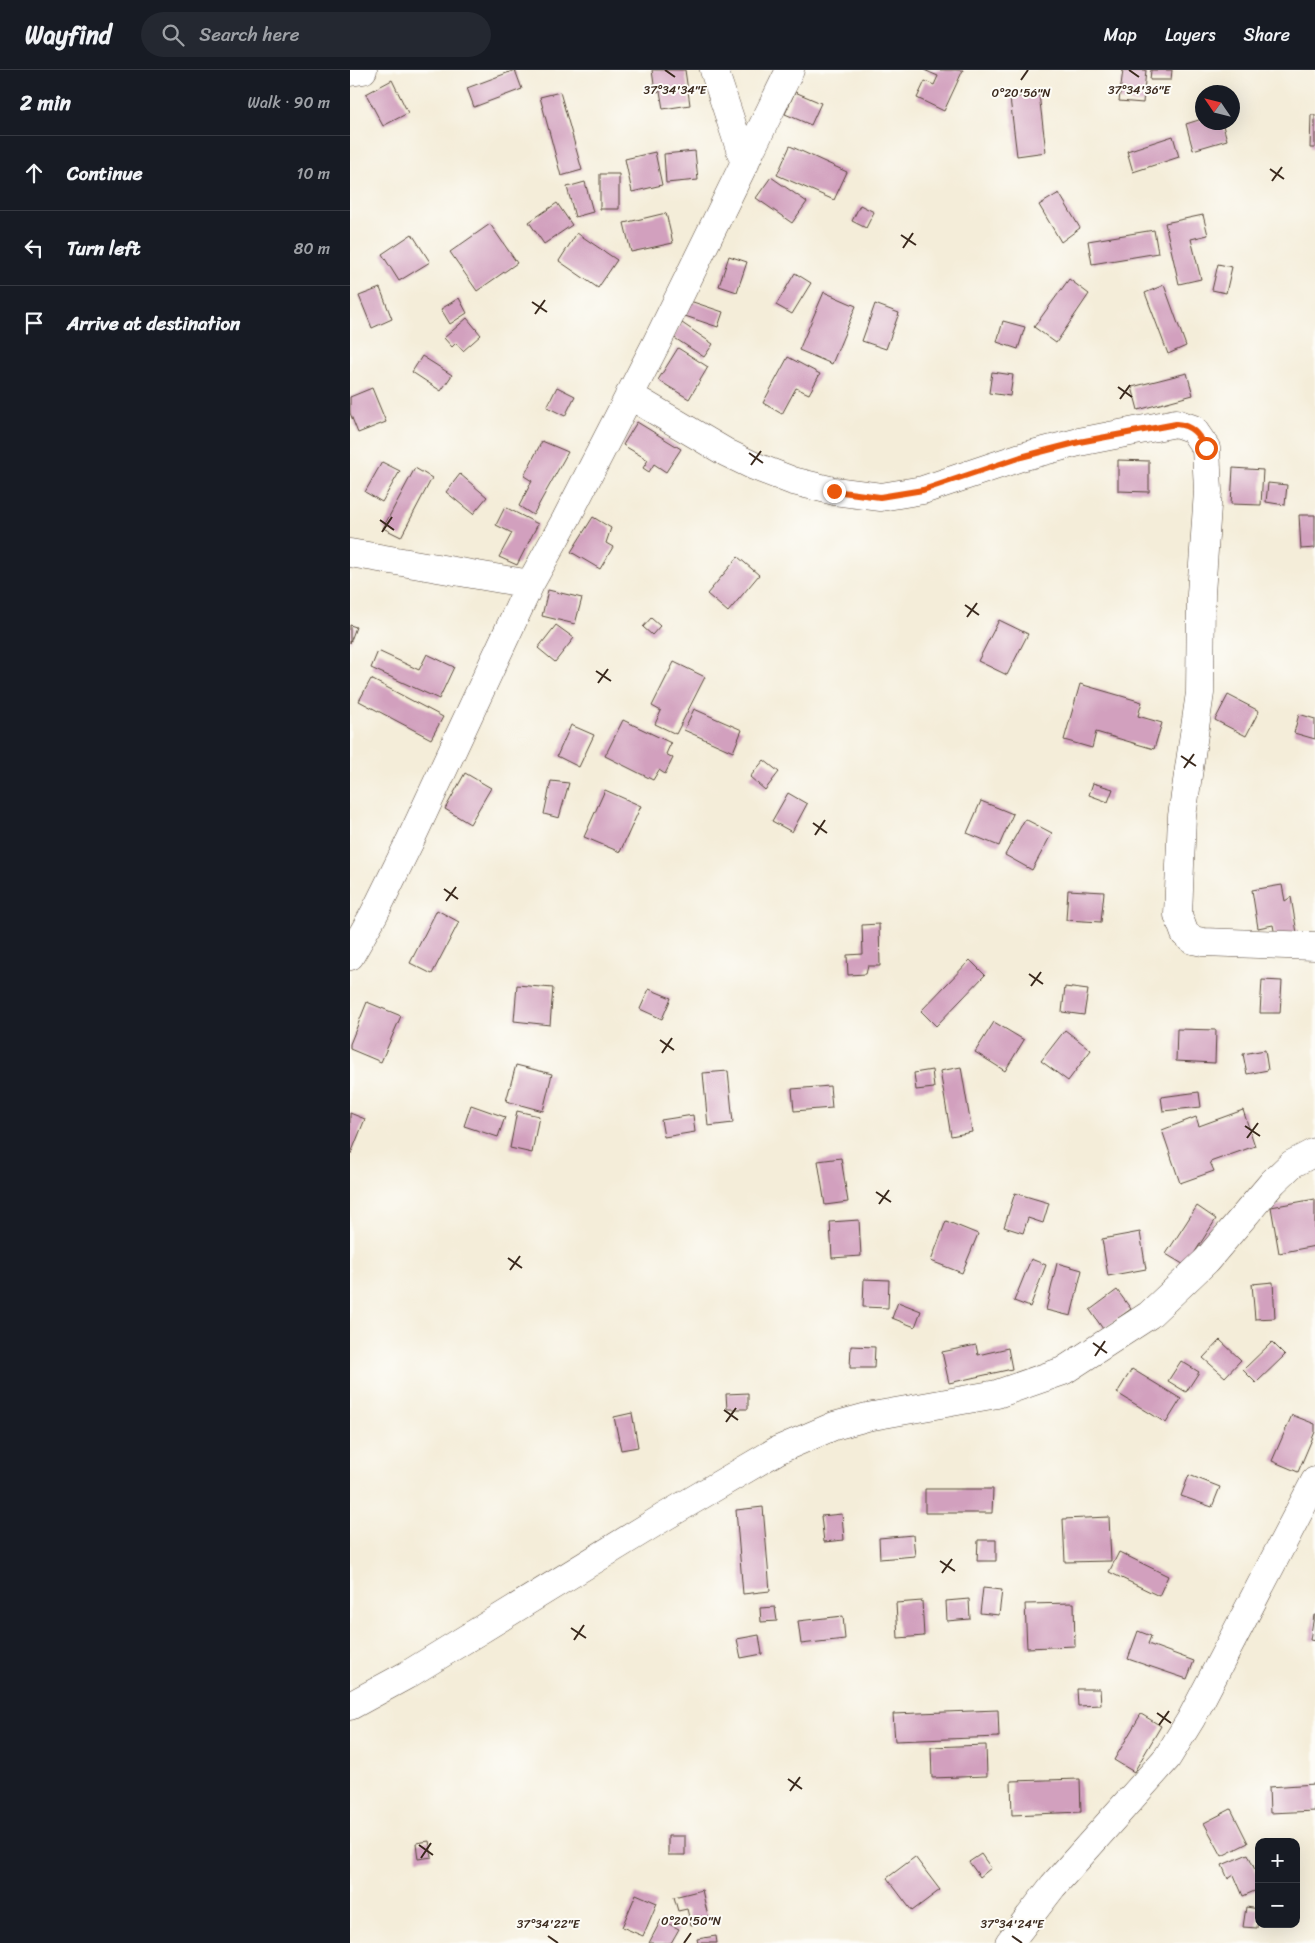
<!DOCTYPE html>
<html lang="en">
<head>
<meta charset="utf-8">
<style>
	:root { --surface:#171b24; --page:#242831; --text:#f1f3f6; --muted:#9ea1a6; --line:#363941 }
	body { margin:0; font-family:Sriracha,sans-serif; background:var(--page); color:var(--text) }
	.controls { position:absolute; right:15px; bottom:15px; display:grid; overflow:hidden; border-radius:10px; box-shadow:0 5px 20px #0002 }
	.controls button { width:45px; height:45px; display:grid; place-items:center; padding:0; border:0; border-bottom:1px solid var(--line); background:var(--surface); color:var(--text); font:25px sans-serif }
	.compass { position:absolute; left:845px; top:15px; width:45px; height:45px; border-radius:50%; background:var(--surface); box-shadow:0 5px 20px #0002; rotate:305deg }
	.stop { position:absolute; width:15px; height:15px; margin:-11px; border:4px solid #ea580c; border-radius:50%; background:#fff }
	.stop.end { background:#ea580c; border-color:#fff; box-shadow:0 1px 5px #0008 }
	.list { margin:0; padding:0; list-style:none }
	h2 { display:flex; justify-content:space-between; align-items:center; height:65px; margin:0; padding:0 20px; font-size:21px }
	h2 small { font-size:16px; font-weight:400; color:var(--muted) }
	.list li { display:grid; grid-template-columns:32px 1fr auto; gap:15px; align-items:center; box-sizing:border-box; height:75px; padding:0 20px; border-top:1px solid var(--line) }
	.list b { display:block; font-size:19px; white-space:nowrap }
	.list em { font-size:16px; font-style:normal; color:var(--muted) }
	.icon { flex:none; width:28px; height:28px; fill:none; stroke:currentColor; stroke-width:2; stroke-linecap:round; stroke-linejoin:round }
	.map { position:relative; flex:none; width:965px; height:1873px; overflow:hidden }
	header { display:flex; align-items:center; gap:30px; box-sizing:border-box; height:70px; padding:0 25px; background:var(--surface); border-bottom:1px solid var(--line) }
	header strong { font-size:24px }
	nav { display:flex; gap:28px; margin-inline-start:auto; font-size:18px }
	.search { width:350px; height:45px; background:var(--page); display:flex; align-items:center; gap:12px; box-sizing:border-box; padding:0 18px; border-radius:28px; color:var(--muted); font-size:19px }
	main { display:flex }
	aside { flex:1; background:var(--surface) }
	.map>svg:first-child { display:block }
</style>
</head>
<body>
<header>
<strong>Wayfind</strong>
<div class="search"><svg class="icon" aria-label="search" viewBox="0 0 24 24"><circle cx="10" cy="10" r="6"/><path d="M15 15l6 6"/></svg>Search here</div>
<nav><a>Map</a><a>Layers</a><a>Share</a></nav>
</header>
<main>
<aside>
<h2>2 min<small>Walk · 90 m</small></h2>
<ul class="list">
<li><svg class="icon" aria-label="ahead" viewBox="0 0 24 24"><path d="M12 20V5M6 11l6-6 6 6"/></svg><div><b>Continue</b></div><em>10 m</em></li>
<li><svg class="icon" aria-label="left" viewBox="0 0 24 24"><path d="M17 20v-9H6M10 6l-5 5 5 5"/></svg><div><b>Turn left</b></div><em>80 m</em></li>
<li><svg class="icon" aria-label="arrive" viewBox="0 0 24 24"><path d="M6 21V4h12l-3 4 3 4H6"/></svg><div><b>Arrive at destination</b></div></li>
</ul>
</aside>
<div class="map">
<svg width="965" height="1873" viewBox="0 0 965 1873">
	<rect width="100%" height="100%" fill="#fdfcf7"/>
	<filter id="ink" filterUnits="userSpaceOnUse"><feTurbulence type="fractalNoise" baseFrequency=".02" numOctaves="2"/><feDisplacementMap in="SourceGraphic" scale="10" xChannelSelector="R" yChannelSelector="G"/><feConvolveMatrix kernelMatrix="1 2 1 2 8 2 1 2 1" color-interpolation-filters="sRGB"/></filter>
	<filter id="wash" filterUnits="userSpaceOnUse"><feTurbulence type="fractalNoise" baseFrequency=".0096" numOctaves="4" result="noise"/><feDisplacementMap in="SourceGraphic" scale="20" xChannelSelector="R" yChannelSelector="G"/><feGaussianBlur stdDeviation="1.12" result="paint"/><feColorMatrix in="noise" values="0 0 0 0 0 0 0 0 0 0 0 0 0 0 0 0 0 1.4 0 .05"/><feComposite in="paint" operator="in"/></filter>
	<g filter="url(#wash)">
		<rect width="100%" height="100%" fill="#f4edd9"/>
		<g id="blocks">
			<path fill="#d2a0be" d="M165 0 172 19 124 37 117 18Z
				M302 0H335L340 35 313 39 310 21 305 22Z
				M574 0H613L594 41 567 28 575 11 584 15 588 6Z
				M773 0H796L793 33 769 31Z
				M801 0H822L821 10H800Z
				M42 10 58 43 33 56 16 24Z
				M210 22 232 100 211 106 190 27Z
				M445 22 471 33 461 55 435 44Z
				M689 24 696 82 667 86 660 28Z
				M961 45H965V78H960Z
				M852 49V52H872L877 70 843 80 836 54Z
				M823 66 829 87 783 102 777 81Z
				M440 76 497 102 484 130 427 105Z
				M345 81 348 110 316 113 314 84Z
				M305 82 312 115 282 122 275 89Z
				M250 104H269V139H250Z
				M421 107 457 132 442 153 406 128Z
				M235 112 243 142 225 147 217 117Z
				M709 123 730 158 711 172 689 135Z
				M207 133 222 155 194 174 179 152Z
				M510 135 524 142 516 158 502 151Z
				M316 143 323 173 281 182 274 153Z
				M853 145 858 165 841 169 851 209 829 214 815 153Z
				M140 154 167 193 127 221 100 182Z
				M804 160 808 183 742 194 738 171Z
				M227 163 267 190 248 218 209 191Z
				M62 164 80 192 49 211 32 184Z
				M379 186 397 192 387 222 369 216Z
				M868 194 882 197 876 223 862 220Z
				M445 203 461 213 442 244 426 235Z
				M719 209 739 224 706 273 684 257Z
				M814 215 836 276 818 284 795 223Z
				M30 218 42 249 22 258 9 226Z
				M474 222 506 236 482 294 449 280Z
				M109 228 117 243 100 254 91 239Z
				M340 231 373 242 368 257 335 246Z
				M525 234 549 243 536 279 512 271Z
				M117 248 131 265 113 281 106 273 102 277 94 268Z
				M653 251 675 257 668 279 647 272Z
				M332 253 363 274 354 287 323 267Z
				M328 278 358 297 339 329 308 310Z
				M72 286 102 305 91 321 62 302Z
				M438 287 470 304 459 324 446 318 432 344 413 333Z
				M642 302 663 305 660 326 639 323Z
				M837 303 843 325 788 340 782 317Z
				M207 317 225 326 215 346 197 337Z
				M22 318 36 352 8 363 0 343V327Z
				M287 352 331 379 316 402 304 394 299 402 293 398 298 390 273 375Z
				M192 371 218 382 183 445 169 436 182 411 174 406Z
				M768 390 799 391V422L768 421Z
				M32 392 50 401 32 432 15 422Z
				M65 398 82 408 51 467 33 458Z
				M883 398 913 400 911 435 881 434Z
				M110 404 137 427 123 444 96 422Z
				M918 413 937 415 935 435 916 432Z
				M155 437 188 454 167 495 149 487 162 463 146 455Z
				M949 445H965V478L951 479Z
				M243 447 261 458 256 473 263 477 250 499 221 482Z
				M388 487 409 505 378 542 357 524Z
				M198 520 232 528 225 554 192 546Z
				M301 548 310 556 302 565 293 557Z
				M649 550 678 564 657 605 628 591Z
				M0 555 6 557 0 573Z
				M206 555 224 568 205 592 188 578Z
				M28 581 69 600 77 584 104 597 89 629 21 598Z
				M324 592 355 607 326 664 305 654 311 641 302 636Z
				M21 609 93 647 81 669 9 631Z
				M730 614 792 632 788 646 812 653 804 679 746 662 742 678 714 670Z
				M878 625 909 641 896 666 865 650Z
				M344 639 392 660 383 682 334 660Z
				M949 644 965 649V669L944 663Z
				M273 650 321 673 316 684 323 688 315 704 309 700 303 710 255 686Z
				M221 655 244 665 229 697 207 686Z
				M414 690 429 702 415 720 400 707Z
				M115 703 141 718 120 754 95 739Z
				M201 711 219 713 209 748 194 744Z
				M743 713 763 719 758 732 739 725Z
				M255 720 291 736 270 782 234 767Z
				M438 723 457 734 442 762 422 751Z
				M631 731 663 744 649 776 617 763Z
				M675 749 702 763 682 800 655 785Z
				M932 815 935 831 941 827 947 863 925 866 923 855 908 858 902 820Z
				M718 820 754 822 751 852 716 850Z
				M87 840 109 852 82 904 60 893Z
				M529 854 530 896H518L516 904 498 905 497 885 513 884 512 855Z
				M620 890 635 905 586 956 571 941Z
				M912 910 932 911 930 943H910Z
				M167 915 203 918 200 955 164 951Z
				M715 917 738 920 734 945 712 942Z
				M299 919 321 928 312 949 290 939Z
				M17 932 51 946 31 992 0 979V974Z
				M644 952 674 970 655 1001 625 982Z
				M827 959 866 960 865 993 826 991Z
				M715 960 741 980 718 1011 691 991Z
				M915 980 918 1000 897 1004 893 984Z
				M166 995 202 1004 193 1041 156 1031Z
				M611 997 622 1062 601 1066 590 1001Z
				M582 1000 584 1018 566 1020 564 1003Z
				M378 1001 383 1053 358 1056 353 1003Z
				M480 1016 482 1038 444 1041 442 1019Z
				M849 1022 851 1037 813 1041 811 1027Z
				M121 1035 155 1047 148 1067 114 1056Z
				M893 1040 905 1076 860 1092 864 1101 830 1113 812 1060 846 1047 849 1056Z
				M167 1041 189 1046 182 1083 160 1078Z
				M0 1043 15 1049 0 1086Z
				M343 1045 345 1062 314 1067 311 1050Z
				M491 1088 498 1132 475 1135 468 1091Z
				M665 1123 699 1133 693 1153 678 1148 673 1163 654 1157Z
				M965 1129V1176L929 1183 921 1137Z
				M847 1136 866 1149 836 1196 816 1184Z
				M509 1150 511 1186 482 1188 480 1152Z
				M596 1151 628 1164 612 1203 581 1191Z
				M790 1162 796 1199 758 1206 752 1169Z
				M681 1189 696 1195 680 1237 664 1231Z
				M707 1193 732 1200 721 1246 696 1240Z
				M514 1209 539 1210 538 1238 513 1237Z
				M923 1212 925 1248 905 1249 902 1214Z
				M767 1220 781 1239 753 1259 740 1240Z
				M548 1232 571 1241 565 1257 542 1248Z
				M870 1270 891 1290 875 1307 853 1288Z
				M922 1272 935 1285 906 1313 893 1300Z
				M626 1275 628 1285 658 1278 662 1299 599 1313 592 1282Z
				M501 1276 525 1277 524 1298H500Z
				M831 1291 849 1302 836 1322 818 1311Z
				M782 1299 831 1329 816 1353 767 1323Z
				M398 1323V1339H377L376 1324Z
				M282 1343 288 1377 271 1380 264 1347Z
				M942 1345 965 1354V1362L948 1402 922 1391Z
				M839 1405 870 1417 862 1437 831 1426Z
				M575 1419H643L642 1443H575Z
				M413 1437 420 1521 393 1524 386 1440Z
				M492 1444 494 1470 474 1472 471 1446Z
				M759 1447 761 1491 715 1492 713 1449Z
				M563 1465 565 1486 530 1489 529 1468Z
				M628 1470H646V1491H627Z
				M769 1482 818 1506 809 1526 759 1502Z
				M633 1518 652 1520 649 1545 630 1543Z
				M619 1529 620 1549 597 1551 596 1531Z
				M572 1531 574 1566 548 1568 546 1533Z
				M724 1533 725 1576 677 1578 675 1534Z
				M425 1537 427 1551 411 1552 410 1538Z
				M964 1545H965V1571L960 1570Z
				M493 1546 495 1569 451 1574 448 1551Z
				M788 1561 801 1566 798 1574 844 1591 837 1609 778 1589Z
				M409 1565 412 1584 391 1588 387 1569Z
				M727 1619H750L751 1635 728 1636Z
				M648 1640 649 1667 545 1671 543 1644Z
				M791 1644 811 1656 784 1702 764 1690Z
				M636 1675 637 1706 582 1708 581 1677Z
				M730 1709 731 1742 662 1745 661 1711Z
				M965 1714V1741L920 1743 919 1717Z
				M881 1739 898 1773 872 1786 854 1753Z
				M318 1766H335V1785H318Z
				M79 1771 82 1787 68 1789 66 1773Z
				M631 1784 641 1798 630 1807 619 1792Z
				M898 1784 909 1809V1819L893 1826 884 1805 878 1809 872 1795Z
				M565 1787 590 1820 562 1841 537 1808Z
				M352 1820 359 1851 341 1855 337 1839 328 1841 324 1827Z
				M286 1824 307 1833 293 1866 272 1857Z
				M896 1837 909 1839 907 1858 893 1857Z
				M311 1850 329 1859 321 1873H299Z
				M366 1866 367 1873H348L347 1869Z"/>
		</g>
	</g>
	<g filter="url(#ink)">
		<use href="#blocks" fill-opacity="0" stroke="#57473a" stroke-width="1"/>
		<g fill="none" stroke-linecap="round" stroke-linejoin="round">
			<g stroke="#57473a" stroke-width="29">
				<path id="street" d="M364 0 395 94
					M0 2 13 0
					M279 325 377 383 404 396 443 411 484 421 531 427 573 420 671 387 729 372 826 353 843 359 856 378 858 421 851 524 850 623 832 746 828 845 835 864 843 870 853 872 965 876
					M0 483 180 514
					M0 886 24 844 60 771 180 514 216 449 307 272 440 0
					M0 1636 57 1605 314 1447 428 1380 484 1356 517 1347 647 1324 713 1301 799 1245 856 1191 923 1112 942 1094 965 1082
					M659 1873 703 1816 817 1688 841 1649 965 1411"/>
			</g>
			<use href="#street" stroke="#fff" stroke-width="28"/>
		</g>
	</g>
	<g fill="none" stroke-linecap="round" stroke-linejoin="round" filter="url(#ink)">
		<path stroke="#ea580c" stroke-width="6" d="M484 421 530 427 573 420 671 387 729 372 826 354C842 355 849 365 856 378"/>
	</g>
	<path fill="none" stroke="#3b2a1e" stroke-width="2" d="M315 0 325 7M779 0 789 7M671 10 678 0M920 99 934 109M922 111 932 97M551 165 566 175M553 178 563 163M182 232 197 242M185 244 195 230M768 317 782 327M770 329 780 315M399 383 413 393M401 395 411 381M30 450 44 460M32 462 42 447M615 535 629 545M617 547 627 533M246 601 261 611M248 613 258 599M831 686 846 696M834 698 844 684M463 753 477 763M465 765 475 750M94 819 108 829M96 831 106 817M679 904 693 914M681 916 691 902M310 970 324 980M312 983 322 968M895 1056 910 1066M897 1068 908 1053M526 1122 541 1132M529 1134 539 1120M158 1188 172 1198M160 1200 170 1186M743 1273 757 1283M745 1286 755 1271M374 1340 388 1350M376 1352 386 1338M590 1491 605 1501M592 1503 602 1489M221 1558 236 1568M224 1570 234 1555M807 1643 821 1653M809 1655 819 1641M438 1709 452 1719M440 1721 450 1707M69 1775 83 1785M71 1788 81 1773M198 1866 208 1873M662 1866 672 1873M334 1873 341 1863"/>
	<g font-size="12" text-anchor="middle" fill="#3b2a1e" stroke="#fdfcf7" stroke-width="4" stroke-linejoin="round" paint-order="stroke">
		<text x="325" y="24">37°34'34"E</text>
		<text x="789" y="24">37°34'36"E</text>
		<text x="671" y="27">0°20'56"N</text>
		<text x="341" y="1855">0°20'50"N</text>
		<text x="198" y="1858">37°34'22"E</text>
		<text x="662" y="1858">37°34'24"E</text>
	</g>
</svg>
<div class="controls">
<button>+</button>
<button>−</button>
</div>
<svg class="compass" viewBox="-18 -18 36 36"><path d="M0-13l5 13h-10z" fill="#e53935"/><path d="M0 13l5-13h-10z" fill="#9ea1a6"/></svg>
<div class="stop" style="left:856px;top:378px"></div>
<div class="stop end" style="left:484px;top:421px"></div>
</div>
</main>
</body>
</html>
